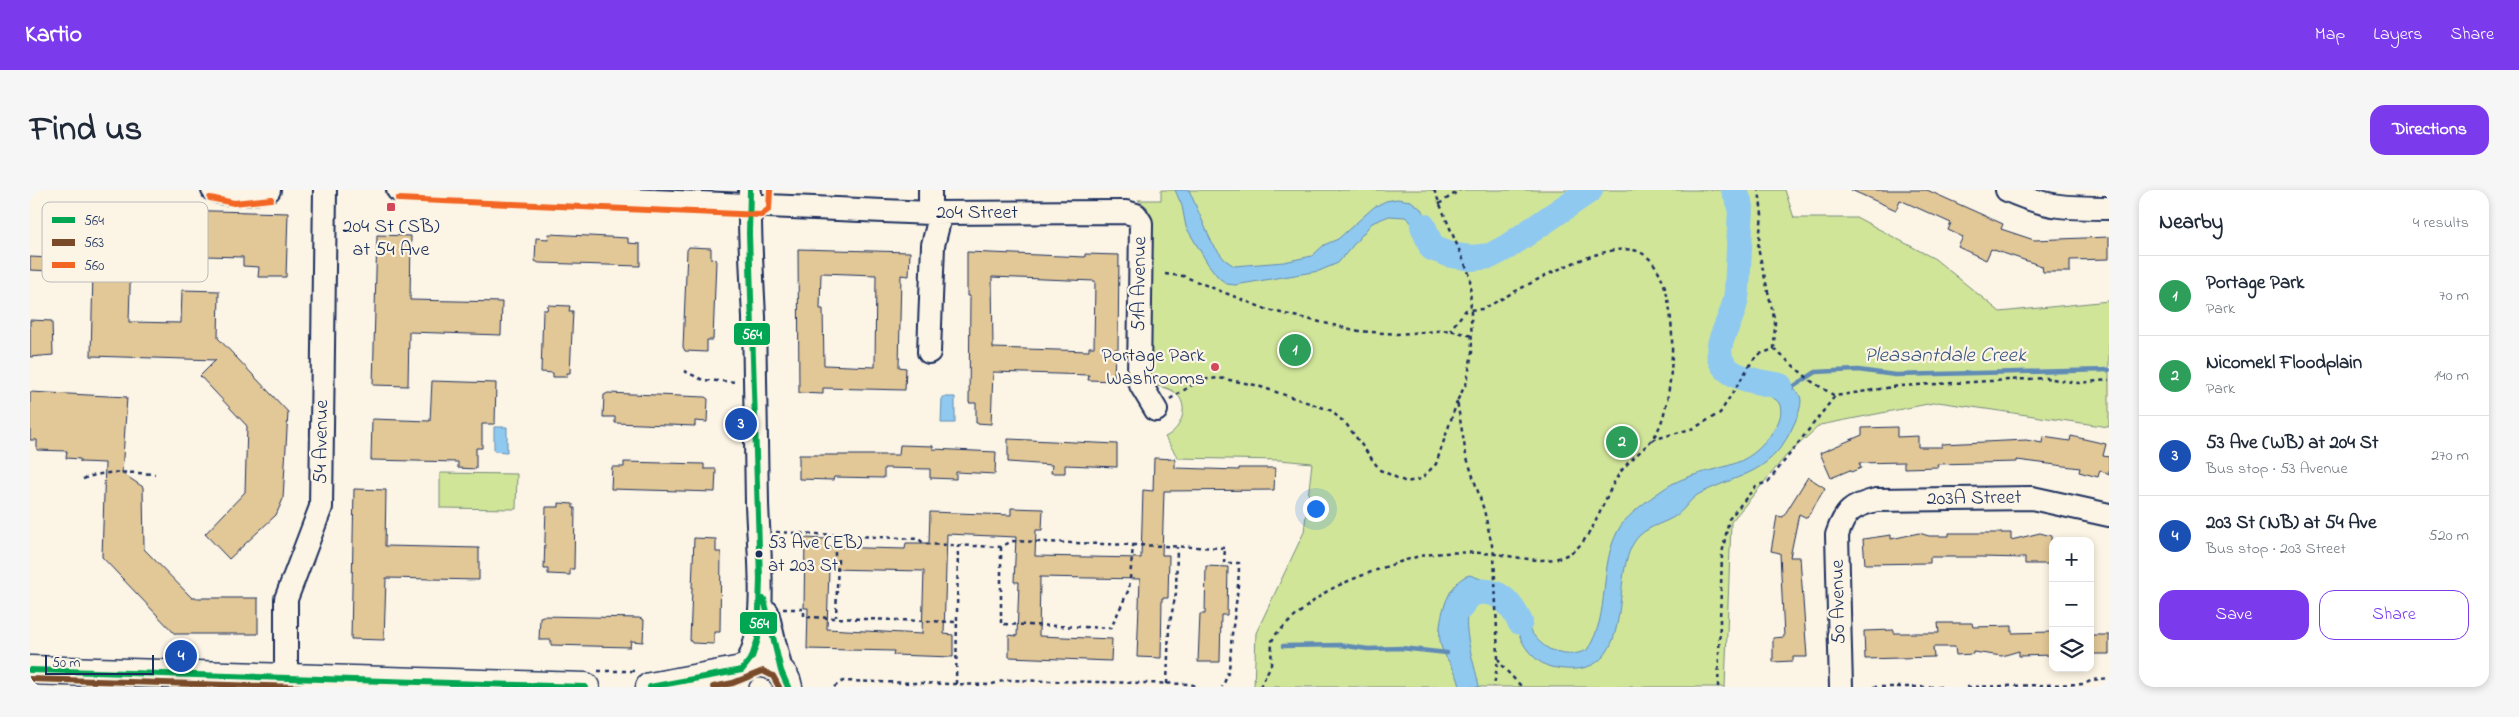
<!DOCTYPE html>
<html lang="en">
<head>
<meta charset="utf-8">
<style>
	:root { --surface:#fff; --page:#f6f6f7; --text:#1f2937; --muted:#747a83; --line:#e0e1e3; --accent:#7c3aed }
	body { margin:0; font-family:"Indie Flower",sans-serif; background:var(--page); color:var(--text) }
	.controls { position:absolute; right:15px; bottom:15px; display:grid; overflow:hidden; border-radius:10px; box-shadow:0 2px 8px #0003 }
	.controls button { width:45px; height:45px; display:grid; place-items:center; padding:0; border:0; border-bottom:1px solid var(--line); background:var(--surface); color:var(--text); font:25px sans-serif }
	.scale { position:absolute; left:15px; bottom:12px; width:109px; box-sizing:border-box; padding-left:5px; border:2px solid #1b2f5e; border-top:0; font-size:14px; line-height:18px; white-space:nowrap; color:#1b2f5e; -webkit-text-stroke:4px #fcf5e5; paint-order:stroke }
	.you { position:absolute; left:1285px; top:318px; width:18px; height:18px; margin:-12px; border:4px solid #fff; border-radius:50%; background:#1a73e8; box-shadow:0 0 0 8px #1a73e833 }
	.badge { display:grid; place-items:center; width:32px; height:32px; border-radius:50%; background:var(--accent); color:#fff; font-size:16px; font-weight:700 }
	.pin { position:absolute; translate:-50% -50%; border:2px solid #fff; box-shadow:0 1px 5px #0006 }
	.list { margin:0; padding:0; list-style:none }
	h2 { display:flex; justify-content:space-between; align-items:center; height:65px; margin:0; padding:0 20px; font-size:21px }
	h2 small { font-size:16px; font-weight:400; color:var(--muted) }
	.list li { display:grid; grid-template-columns:32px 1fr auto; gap:15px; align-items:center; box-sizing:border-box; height:80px; padding:0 20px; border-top:1px solid var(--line) }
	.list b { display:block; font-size:19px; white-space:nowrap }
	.list p { margin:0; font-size:16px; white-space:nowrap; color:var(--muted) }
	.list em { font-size:16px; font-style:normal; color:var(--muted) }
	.actions { display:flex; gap:10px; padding:15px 20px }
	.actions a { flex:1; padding:11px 0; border:1px solid var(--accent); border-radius:15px; text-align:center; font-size:18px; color:var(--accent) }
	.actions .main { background:var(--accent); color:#fff }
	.icon { flex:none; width:28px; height:28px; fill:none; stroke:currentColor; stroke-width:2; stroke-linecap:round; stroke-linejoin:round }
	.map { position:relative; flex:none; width:2079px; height:497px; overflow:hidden; border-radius:15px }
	header { display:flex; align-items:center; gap:30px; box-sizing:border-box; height:70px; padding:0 25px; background:var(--accent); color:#fff }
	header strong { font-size:24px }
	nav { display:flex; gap:28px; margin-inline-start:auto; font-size:18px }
	.intro { display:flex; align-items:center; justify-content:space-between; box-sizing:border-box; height:120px; padding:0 30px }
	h1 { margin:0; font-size:35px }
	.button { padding:12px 22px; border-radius:15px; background:var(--accent); color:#fff; font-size:18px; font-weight:700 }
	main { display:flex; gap:30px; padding:0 30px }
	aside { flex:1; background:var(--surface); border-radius:15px; box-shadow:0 2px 8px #0003 }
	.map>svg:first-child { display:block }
</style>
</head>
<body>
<header>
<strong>Kartio</strong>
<nav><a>Map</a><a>Layers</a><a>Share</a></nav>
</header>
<div class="intro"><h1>Find us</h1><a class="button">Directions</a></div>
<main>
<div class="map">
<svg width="2079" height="497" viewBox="0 0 2079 497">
	<rect width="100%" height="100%" fill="#fcf5e5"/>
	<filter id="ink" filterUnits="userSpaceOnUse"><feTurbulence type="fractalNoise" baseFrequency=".02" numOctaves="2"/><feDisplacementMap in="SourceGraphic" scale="10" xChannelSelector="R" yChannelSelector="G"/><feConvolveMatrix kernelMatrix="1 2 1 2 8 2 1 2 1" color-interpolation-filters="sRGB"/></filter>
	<g filter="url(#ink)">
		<path fill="#d1e599" stroke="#768a7c" d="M1131 0H1755L1764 28H1828L1905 69 1970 122 2079 111V237L1908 212 1790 235 1755 267 1701 332 1695 497H1224L1226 443 1274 342 1282 273 1250 270 1148 268 1135 247C1153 239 1162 211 1141 200 1133 196 1125 197 1118 192V23L1117 17 1108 10H1131Z
			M410 283 487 284 486 319 410 318Z"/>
		<path fill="#90c9ef" stroke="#618bb5" d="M1145 0H1159L1182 53 1194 69 1204 76 1254 72 1282 66 1294 55 1308 49 1344 17 1356 11 1367 9 1381 11 1391 19 1398 28 1403 53 1414 59V73L1394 61 1389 44 1379 30 1375 27 1359 26 1342 33 1308 73 1289 81 1205 95 1197 94 1188 87 1178 74 1156 37 1152 16Z
			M1721 179C1734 186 1764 193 1770 206 1773 213 1768 225 1765 232 1742 285 1713 282 1669 304 1660 309 1655 319 1647 325 1636 333 1621 335 1610 345 1573 379 1617 497 1521 477 1510 474 1499 464 1493 453 1488 443 1484 432 1478 423 1475 419 1470 416 1469 411 1468 406 1468 401 1468 396 1474 401 1481 406 1485 412 1491 419 1493 429 1498 437 1511 459 1532 471 1557 460 1582 424 1567 375 1590 337 1597 325 1629 301 1642 294 1685 272 1717 285 1745 238 1750 231 1753 220 1749 213 1744 206 1733 204 1726 200 1721 197 1719 193 1715 189Z
			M912 207H925V233H911Z
			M464 237H477V262L464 261Z
			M1440 385 1459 392 1460 410C1416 402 1447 478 1449 497H1430C1427 480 1418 473 1412 459 1404 439 1417 389 1440 385Z"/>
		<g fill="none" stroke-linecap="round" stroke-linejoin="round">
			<path stroke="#618bb5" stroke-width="4.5" d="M1758 200 1786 182 1805 181 1828 180 1865 185 2079 180
				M1253 456 1310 455 1338 459 1371 458 1417 463"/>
			<path stroke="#90c9ef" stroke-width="26" d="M1704 0 1711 16 1707 101C1706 117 1699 130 1693 145 1676 187 1721 190 1750 196
				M1393 36 1402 58 1421 65 1441 68 1460 66 1477 57 1560 0
				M1431 417C1434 409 1440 404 1448 402 1470 399 1481 414 1490 432"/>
		</g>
		<path fill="#e2c797" stroke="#1b2f5e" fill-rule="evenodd" d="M1821 0H1897L1973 34 1971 39 2004 50 2079 47V69L2040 70V82H2013L2012 76 1961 59 1956 70 1928 57 1933 47 1918 40 1921 33 1870 10 1866 20Z
			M71 18 258 23 256 87H228L229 77 213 76V67L101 64 99 132 151 133 152 100 189 101 188 148 258 222 253 309 246 325 199 369 175 344 215 302 217 236 170 186 186 170 61 166 63 81H69Z
			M519 44 598 48V53L610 54V76L509 73 505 71 506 48 518 49Z
			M347 45 381 46 380 110 472 112 471 145 379 142 378 196 343 195Z
			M659 57 681 58V69L686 70 683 150H677V162L655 161 653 157 657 60Z
			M768 59 880 62 879 86 871 85 869 177 876 178 875 200 793 198V204L769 203ZM791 83 846 85 845 177 794 175 793 119H790Z
			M937 62 1055 67V64L1089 65 1088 159H1085L1084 191 1058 190 1059 185 963 182 961 234 946 233V213H939L940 106H937ZM962 87 1065 91 1064 157H1059V161L963 158Z
			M0 67 21 68V81L0 80Z
			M518 115 540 116 539 121H543L540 183H537V187H523V183L511 182 513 120H517Z
			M0 130 22 131 23 165 0 167Z
			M402 191 466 193 465 234H452V258H446V279L428 278V272L341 270 342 229 400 231Z
			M0 202 97 207 92 283 113 297 114 359 162 408H228V444H145L72 367 75 273 50 272V269L36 268 37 261 7 260V250H0Z
			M578 203 675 207 678 209 677 232 665 231V236L585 233V227H573L574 205Z
			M1867 237V247L1888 246V257H1912V254L1996 250 2012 253 2013 247 2040 251 2041 246 2076 254 2073 266 2079 267V285L2070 280 2068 287 2049 282 2050 278 1987 270V272L1907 274 1908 277 1874 278V272L1829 273 1831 278 1821 282 1820 280 1801 288 1790 263 1832 245V238Z
			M978 249 1087 254V277L1035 275V283H1021L1022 275 978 272Z
			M870 255 903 256V259L966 262 965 284 926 282V289L900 288V279L854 278V288L804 287 803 290 769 289V265H869Z
			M1124 268 1145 269V278L1209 280V278H1245L1244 300 1134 301 1132 365H1139L1138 408H1132L1131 468 1107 467 1110 389 1010 387 1009 446 1082 449 1081 471 979 467V445L987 446 989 392H984L986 347 917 344 914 444 923 445V467L863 465 864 461 777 459 778 418H774L775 348 796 349V357L875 359 876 353H899L900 322 981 325V318L1013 319 1012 340H1006L1005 366 1111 368 1113 300 1123 301ZM799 379 894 381 892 444 797 439Z
			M594 272 674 274V279H686L685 302 581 299 582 277H594Z
			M1778 287 1795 298 1777 328 1769 324 1760 367H1770L1777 467H1763V471L1743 472V448L1754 447 1750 363 1741 361 1747 326 1753 327Z
			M324 299 356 300 355 356 449 358V390L356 388 354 450 321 449Z
			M529 313 543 314V318H545L544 379H540V385L518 384V379H514L516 317H529Z
			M1889 343 1899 346H1919V343H1981V350L2010 343 2021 346 2022 374H1995V368L1951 367H1900V373L1835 374 1833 349 1861 345V349Z
			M664 348 686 349V362H691L690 442H684V454L662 453 660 450Z
			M1176 376 1198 377 1197 425H1191L1190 472H1168L1170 424H1175Z
			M513 426 609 428 614 430 613 452 601 451 600 457 521 455V450H509L510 427Z
			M1908 433H1942L1943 437 1982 436V443L2022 442V465L1989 466V461L1972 466 1943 462V464L1926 465 1925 457H1903L1904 467 1835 469 1834 441 1864 440V443H1909Z
			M2060 445H2079V464H2060Z"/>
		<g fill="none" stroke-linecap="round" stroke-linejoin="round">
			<g stroke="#1b2f5e" stroke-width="26">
				<path id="minor" d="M183 0C200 7 222 4 239 0
					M368 0 900 23 1096 22 1106 25 1111 33 1109 188 1111 195 1126 220
					M900 0V23
					M1977 0C2017 18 2037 18 2079 18
					M899 162 903 55 911 23
					M737 422 751 481
					M715 477C740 438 728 359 727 313 726 251 725 189 724 127 722 85 719 44 720 2
					M256 497V409L291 317 295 0
					M1811 497 1807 345C1815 321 1822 316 1846 310L2002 308 2079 325"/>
			</g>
			<g stroke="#1b2f5e" stroke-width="31">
				<path id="major" d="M0 480 555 497
					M704 495C710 464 753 467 758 497
					M620 497 712 480"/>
			</g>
			<path stroke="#1b2f5e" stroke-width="2.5" stroke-dasharray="4 4" stroke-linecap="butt" d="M1404 0 1440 86 1442 162 1437 192 1427 211 1436 265 1454 320 1464 364 1468 468 1464 497
				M1409 14 1430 0
				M1135 84 1153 86 1238 120 1329 141 1367 144 1420 140 1442 146
				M1744 159 1781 191 1805 206 1869 196 2016 188 2048 193 2079 190
				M654 181 673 190 707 192
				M1140 209 1170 190 1189 188 1225 195 1300 220 1317 235 1350 280 1376 292 1391 289 1406 274 1427 212
				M1622 250 1664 238 1690 223 1723 170 1730 164 1744 159 1745 132 1728 58 1732 25 1729 0
				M53 289C79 279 98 283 125 284
				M746 342 889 349 894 354 971 357 982 351 1195 358 1194 373H1209C1209 397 1205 420 1202 444 1200 464 1202 479 1192 497
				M805 346V365L808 369 806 427
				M971 357V434L1081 438 1099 399 1103 356
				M753 419H774V427L927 432
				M1468 468 1472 476 1492 497
				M568 481H607
				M926 494 928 355
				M1137 494 1139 437 1146 403 1147 357
				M804 497 813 491 959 495 976 490 1160 494 1169 497
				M1230 497 1241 475 1242 451 1245 445C1260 431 1276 416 1293 404 1310 392 1365 373 1386 367 1411 361 1439 362 1465 364 1491 367 1523 378 1546 359 1568 339 1574 304 1592 280 1603 266 1620 256 1628 240 1646 205 1655 70 1603 60 1566 53 1487 101 1453 119L1436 120 1420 140
				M1688 497 1692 364 1699 329 1726 296 1738 292 1805 206
				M1843 497H1914
				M1937 497 2054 494 2063 490 2079 488"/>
			<use href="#minor" stroke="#fcf5e5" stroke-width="22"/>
			<use href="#major" stroke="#fcf5e5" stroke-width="28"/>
			<g stroke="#fcf5e5" stroke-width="10">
				<path id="bus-1" d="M734 409 751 481 758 497
					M0 480 555 497
					M620 497 712 480 722 467 728 449 730 389 719 44 720 0"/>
			</g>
			<g stroke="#fcf5e5" stroke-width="10">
				<path id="bus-2" d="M0 489 269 497
					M683 497 703 493 733 481 743 486 749 497"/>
			</g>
			<g stroke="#fcf5e5" stroke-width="10">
				<path id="bus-3" d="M180 8 204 13 241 9
					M368 9 731 25 739 19 740 0"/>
			</g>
			<use href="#bus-1" stroke="#00a651" stroke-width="6"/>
			<use href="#bus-2" stroke="#7a4b2a" stroke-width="6"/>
			<use href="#bus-3" stroke="#f26522" stroke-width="6"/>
		</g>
	</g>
	<g fill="#d1495b" stroke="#fcf5e5" stroke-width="2">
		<rect x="356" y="12" width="10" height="10" rx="2.5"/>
		<circle cx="1185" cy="177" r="5"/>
	</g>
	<circle fill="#1b2f5e" stroke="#fcf5e5" stroke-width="2" cx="729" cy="364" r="4.5"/>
	<g text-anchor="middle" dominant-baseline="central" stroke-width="4.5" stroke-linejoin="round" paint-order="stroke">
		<g font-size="19" fill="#1b2f5e" stroke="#fcf5e5" text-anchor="start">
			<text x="738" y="353">53 Ave (EB)<tspan x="738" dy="23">at 203 St</tspan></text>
		</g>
		<g font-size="20" fill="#1b2f5e" stroke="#fcf5e5">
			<text x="947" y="23">204 Street</text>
			<text transform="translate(1110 94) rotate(-89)">51A Avenue</text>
			<text transform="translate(292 252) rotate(-89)">54 Avenue</text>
			<text transform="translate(1944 309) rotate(-1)">203A Street</text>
			<text transform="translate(1809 412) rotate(-91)">50 Avenue</text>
		</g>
		<g font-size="20" fill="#1b2f5e" stroke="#fcf5e5">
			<text x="361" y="37">204 St (SB)<tspan x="361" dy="23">at 54 Ave</tspan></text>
			<text x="1175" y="166" text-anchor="end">Portage Park<tspan x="1175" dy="23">Washrooms</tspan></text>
		</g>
		<g font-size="21" font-style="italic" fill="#385682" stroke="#fcf5e5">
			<text x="1915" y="166">Pleasantdale Creek</text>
		</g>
	</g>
	<rect x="12" y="12" width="166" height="80" rx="8" fill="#fcf5e5" stroke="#b8babc" stroke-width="1"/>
	<rect x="22" y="27" width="23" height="6" fill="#00a651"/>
	<rect x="22" y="49" width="23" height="7" fill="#7a4b2a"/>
	<rect x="22" y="72" width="23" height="6" fill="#f26522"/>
	<g font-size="14" fill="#1b2f5e">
		<text x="54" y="35">564</text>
		<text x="54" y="57">563</text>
		<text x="54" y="80">560</text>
	</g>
	<g stroke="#fcf5e5" stroke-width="2">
		<rect x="703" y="132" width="38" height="24" rx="5" fill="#00a651"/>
		<rect x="709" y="421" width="39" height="24" rx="5" fill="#00a651"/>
	</g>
	<g font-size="14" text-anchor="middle" font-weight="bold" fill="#fff">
		<text x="722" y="149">564</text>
		<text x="729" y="438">564</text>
	</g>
</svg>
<div class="controls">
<button>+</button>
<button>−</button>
<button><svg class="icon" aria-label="layers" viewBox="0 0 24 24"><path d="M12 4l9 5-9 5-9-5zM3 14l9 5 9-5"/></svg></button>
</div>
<div class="scale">50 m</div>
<div class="you"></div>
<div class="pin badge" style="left:1265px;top:160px;background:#2e9e5b">1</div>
<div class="pin badge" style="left:1592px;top:252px;background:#2e9e5b">2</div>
<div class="pin badge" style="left:711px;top:234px;background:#1a4fb4">3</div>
<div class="pin badge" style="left:151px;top:466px;background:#1a4fb4">4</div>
</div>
<aside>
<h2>Nearby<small>4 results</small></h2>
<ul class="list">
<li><span class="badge" style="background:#2e9e5b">1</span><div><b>Portage Park</b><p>Park</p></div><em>70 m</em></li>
<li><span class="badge" style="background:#2e9e5b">2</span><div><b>Nicomekl Floodplain</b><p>Park</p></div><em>140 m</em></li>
<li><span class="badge" style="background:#1a4fb4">3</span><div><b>53 Ave (WB) at 204 St</b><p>Bus stop · 53 Avenue</p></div><em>270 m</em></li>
<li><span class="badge" style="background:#1a4fb4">4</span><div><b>203 St (NB) at 54 Ave</b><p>Bus stop · 203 Street</p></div><em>520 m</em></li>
</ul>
<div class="actions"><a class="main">Save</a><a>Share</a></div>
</aside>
</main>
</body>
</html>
